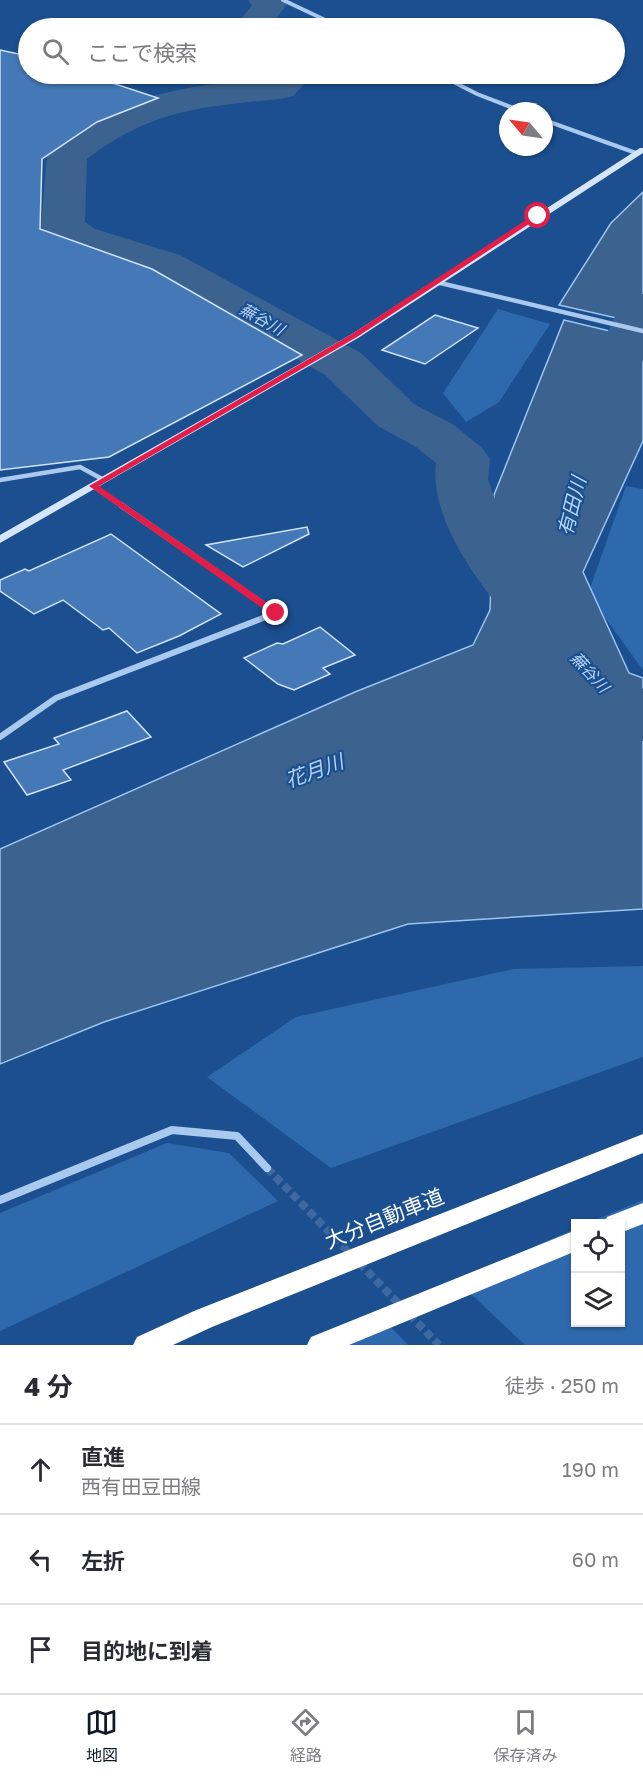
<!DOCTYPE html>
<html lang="ja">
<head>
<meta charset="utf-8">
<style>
	:root { --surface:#fff; --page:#f7f7f7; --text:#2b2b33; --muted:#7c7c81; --line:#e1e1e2; --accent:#111827 }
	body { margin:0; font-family:"Golos Text","Noto Sans JP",sans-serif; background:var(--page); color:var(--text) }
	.controls { position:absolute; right:18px; bottom:18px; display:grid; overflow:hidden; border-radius:0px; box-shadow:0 2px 4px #0004 }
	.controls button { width:54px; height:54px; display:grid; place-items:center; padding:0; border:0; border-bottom:2px solid var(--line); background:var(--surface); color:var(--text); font:30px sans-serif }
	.compass { position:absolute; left:499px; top:102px; width:54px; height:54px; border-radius:50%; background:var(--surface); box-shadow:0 2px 4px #0004; rotate:299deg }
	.stop { position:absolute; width:18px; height:18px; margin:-14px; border:4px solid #e11d48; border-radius:50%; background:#fff }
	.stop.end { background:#e11d48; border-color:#fff; box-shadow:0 2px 6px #0008 }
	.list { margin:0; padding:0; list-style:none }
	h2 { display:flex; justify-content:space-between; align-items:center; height:78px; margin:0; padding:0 24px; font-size:26px }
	h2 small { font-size:20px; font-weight:400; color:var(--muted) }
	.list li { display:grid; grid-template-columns:39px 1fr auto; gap:18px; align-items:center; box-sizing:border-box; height:90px; padding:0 24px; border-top:2px solid var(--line) }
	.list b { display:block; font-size:22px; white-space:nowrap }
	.list p { margin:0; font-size:20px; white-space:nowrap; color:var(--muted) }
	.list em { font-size:20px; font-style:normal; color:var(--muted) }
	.icon { flex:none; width:33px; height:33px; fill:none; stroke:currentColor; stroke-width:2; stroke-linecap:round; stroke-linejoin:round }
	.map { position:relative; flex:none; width:643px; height:1345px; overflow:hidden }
	.search { position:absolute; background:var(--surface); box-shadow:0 2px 4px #0004; left:18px; right:18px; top:18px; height:66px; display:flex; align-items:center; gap:15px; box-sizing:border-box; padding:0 21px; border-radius:33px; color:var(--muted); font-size:22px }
	.sheet { height:348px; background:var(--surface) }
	nav { display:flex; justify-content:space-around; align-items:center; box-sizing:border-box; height:84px; border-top:2px solid var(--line); background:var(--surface); font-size:16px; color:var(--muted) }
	nav a { display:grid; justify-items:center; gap:3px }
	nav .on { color:var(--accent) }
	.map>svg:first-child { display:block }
</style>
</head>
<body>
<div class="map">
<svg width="643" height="1345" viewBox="0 0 643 1345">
	<rect width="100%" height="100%" fill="#1b4f8f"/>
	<path fill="#2e69ad" d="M498 309 550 324 499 402 466 422 443 393Z
		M626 486 643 489V670L588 594Z
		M643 966V1057L331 1168 207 1077 296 1017 513 969Z
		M167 1143 229 1153 278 1201 0 1331V1213Z
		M643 1200V1345H525L456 1280 575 1229 576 1322H620V1224L588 1223Z
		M382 1318 408 1345H326Z"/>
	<path fill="#3c6290" stroke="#9cc4f0" stroke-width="1.5" d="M643 192V324L559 305 611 223Z
		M564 320 643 339V441L583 572 629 673 643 678V909L408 924 104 1022 0 1064V849L355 692 473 645 490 610 494 495Z"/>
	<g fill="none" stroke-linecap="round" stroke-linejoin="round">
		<path fill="#3c6290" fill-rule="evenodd" d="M248 0H286L288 3 275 20 278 28H244L241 19 252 5Z
			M261 74H298L305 83 293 96 280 99C204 106 150 110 87 159L85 222 95 229 180 255 361 353 414 404 454 425 482 448 490 459 488 479 507 535 539 581 643 689V741C636 739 627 738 621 735 600 726 574 692 559 675 513 625 427 536 436 463L416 447 378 426 325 375 148 275 63 247 48 236 41 227 47 155C86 99 200 84 263 78Z
			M643 294V360L624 416 616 427 598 432 580 427 572 416 585 378 619 308 626 298Z"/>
	</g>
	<path fill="#4478b7" stroke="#cfe3fa" stroke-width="1.5" d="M0 50 28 56V74H85L158 98 97 122 42 159 40 229 152 269 302 355 109 457 0 470Z
		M435 315 478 328 425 364 382 350Z
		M307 527 309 534 243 567 206 545Z
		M111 534 221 614 179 636 137 653 109 628 103 630 63 600 34 614 0 591V580L25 569 29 571Z
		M320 627 355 655 323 668 330 674 294 690 278 684 244 658 277 643 283 644Z
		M127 711 151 737 63 770 71 780 27 795 4 762 59 744 54 738Z"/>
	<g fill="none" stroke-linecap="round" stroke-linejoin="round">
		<path stroke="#3d69a0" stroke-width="8" stroke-dasharray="8 4" stroke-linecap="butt" d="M267 1168 439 1345"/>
		<path stroke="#a9c9ee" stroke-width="4" d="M283 0 342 28
			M438 74 477 94 521 111
			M544 120 636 153"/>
		<path stroke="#a9c9ee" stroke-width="4.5" d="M436 282 643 331
			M0 480 80 467 104 480
			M93 486 123 507"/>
		<path stroke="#a9c9ee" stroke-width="6" d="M121 505 276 613
			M0 737 56 698 276 613"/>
		<path stroke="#a9c9ee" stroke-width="8" d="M0 1200 172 1130 237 1136 267 1168"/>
		<path fill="#d6e6fa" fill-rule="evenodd" d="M640 148H643V153L358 338 0 543V535L352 334Z"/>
		<path fill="#fff" fill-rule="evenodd" d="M643 1134V1153L212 1327 173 1345H133L137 1337 194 1311Z
			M643 1203V1224L620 1233V1224H604L607 1217Z
			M576 1230V1251L349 1345H307L311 1337Z"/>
	</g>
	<path fill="#e11d48" d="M535 214 541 216 357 337 99 486 279 611V615H272L89 486 352 334Z"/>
	<g text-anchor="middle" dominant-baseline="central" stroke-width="4.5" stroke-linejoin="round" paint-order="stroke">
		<g font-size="16" font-style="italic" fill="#b5d3f5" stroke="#1b4f8f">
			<text transform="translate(262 319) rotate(29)">蕪谷川</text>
			<text transform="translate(590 672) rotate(47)">蕪谷川</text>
		</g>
		<g font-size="20" font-style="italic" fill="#b5d3f5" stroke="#1b4f8f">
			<text transform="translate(571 506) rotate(-76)">有田川</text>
			<text transform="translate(314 770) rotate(-20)">花月川</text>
		</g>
		<g font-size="21" fill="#fff" stroke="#1b4f8f">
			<text transform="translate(384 1218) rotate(-22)">大分自動車道</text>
		</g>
	</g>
</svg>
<div class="controls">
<button><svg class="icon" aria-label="locate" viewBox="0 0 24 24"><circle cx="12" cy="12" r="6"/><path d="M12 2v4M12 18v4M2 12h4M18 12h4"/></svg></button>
<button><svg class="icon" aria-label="layers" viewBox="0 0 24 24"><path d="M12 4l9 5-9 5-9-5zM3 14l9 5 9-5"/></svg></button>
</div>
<svg class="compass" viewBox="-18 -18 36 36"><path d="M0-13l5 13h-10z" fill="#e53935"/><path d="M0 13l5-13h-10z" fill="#7c7c81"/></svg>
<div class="stop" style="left:538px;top:216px"></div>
<div class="stop end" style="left:276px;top:613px"></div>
<div class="search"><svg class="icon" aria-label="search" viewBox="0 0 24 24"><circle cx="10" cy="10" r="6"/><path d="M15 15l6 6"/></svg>ここで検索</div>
</div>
<section class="sheet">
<h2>4 分<small>徒歩 · 250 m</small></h2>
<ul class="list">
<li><svg class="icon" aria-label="ahead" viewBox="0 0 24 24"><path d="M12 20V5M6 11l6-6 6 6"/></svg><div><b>直進</b><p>西有田豆田線</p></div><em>190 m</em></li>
<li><svg class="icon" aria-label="left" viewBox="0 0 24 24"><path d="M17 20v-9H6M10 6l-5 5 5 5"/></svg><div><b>左折</b></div><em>60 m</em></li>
<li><svg class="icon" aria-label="arrive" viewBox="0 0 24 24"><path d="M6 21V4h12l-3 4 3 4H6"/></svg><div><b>目的地に到着</b></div></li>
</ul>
</section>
<nav>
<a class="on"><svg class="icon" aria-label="map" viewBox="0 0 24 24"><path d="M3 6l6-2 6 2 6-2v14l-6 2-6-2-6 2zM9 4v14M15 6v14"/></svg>地図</a>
<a><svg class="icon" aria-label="directions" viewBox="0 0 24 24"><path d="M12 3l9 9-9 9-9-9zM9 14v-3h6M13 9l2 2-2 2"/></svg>経路</a>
<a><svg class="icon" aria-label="saved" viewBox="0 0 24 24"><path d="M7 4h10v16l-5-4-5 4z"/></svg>保存済み</a>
</nav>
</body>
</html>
